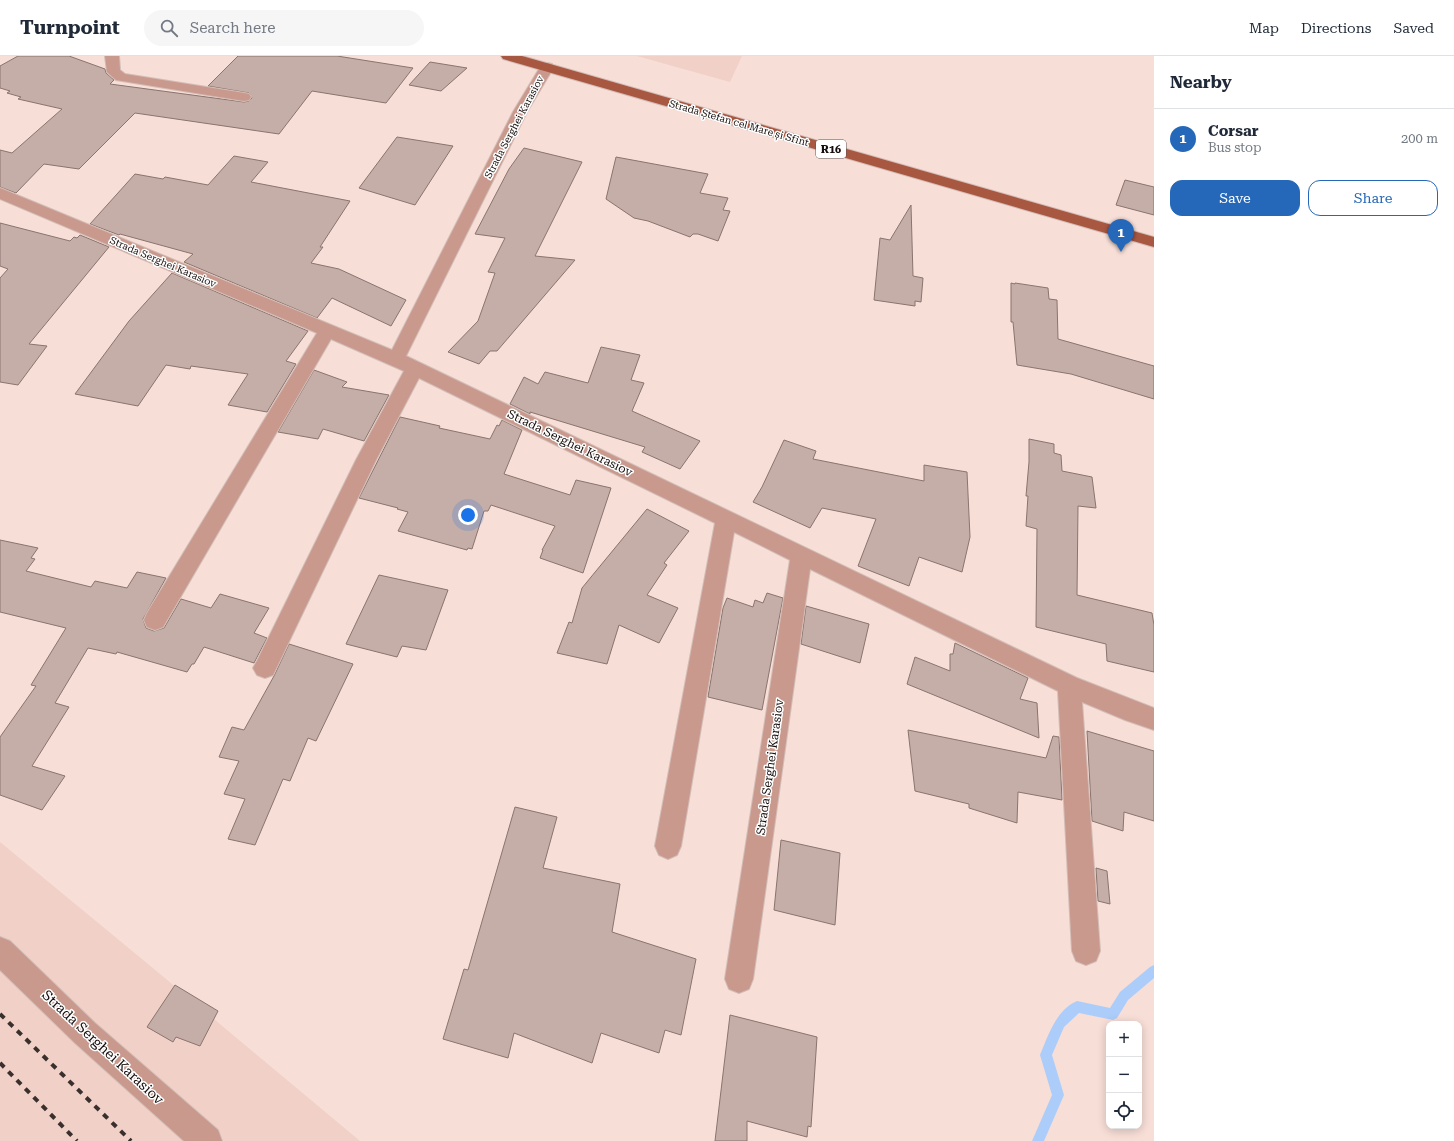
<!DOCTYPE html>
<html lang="en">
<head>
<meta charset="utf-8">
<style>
	:root { --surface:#fff; --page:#f6f6f7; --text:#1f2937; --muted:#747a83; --line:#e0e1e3; --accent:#2568b9 }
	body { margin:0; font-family:"Roboto Serif",serif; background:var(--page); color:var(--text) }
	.controls { position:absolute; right:12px; bottom:12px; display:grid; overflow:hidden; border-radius:8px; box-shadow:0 2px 10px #0003 }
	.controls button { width:36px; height:36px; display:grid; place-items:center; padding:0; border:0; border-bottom:1px solid var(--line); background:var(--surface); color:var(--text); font:20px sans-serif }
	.you { position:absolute; left:468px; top:459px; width:14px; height:14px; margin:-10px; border:3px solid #fff; border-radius:50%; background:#1a73e8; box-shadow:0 0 0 6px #1a73e833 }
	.badge { display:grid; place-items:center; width:26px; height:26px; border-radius:50%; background:var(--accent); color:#fff; font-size:13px; font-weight:700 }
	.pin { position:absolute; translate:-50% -33px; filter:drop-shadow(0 1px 2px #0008) }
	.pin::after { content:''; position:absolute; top:21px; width:14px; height:12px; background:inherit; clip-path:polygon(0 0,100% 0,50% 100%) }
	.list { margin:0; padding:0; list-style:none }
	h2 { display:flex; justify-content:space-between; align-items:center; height:52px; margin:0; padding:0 16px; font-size:17px }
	h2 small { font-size:13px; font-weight:400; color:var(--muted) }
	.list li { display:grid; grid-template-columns:26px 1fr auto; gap:12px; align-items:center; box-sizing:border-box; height:60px; padding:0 16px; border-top:1px solid var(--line) }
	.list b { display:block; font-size:15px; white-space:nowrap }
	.list p { margin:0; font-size:13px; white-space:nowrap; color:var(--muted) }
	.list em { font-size:13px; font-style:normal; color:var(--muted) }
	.actions { display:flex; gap:8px; padding:12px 16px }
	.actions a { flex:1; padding:9px 0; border:1px solid var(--accent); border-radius:12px; text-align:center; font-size:14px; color:var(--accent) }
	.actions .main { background:var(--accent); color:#fff }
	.icon { flex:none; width:22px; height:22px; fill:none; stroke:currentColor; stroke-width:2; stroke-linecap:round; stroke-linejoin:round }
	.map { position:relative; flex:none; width:1154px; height:1085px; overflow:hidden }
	header { display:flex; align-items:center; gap:24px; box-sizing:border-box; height:56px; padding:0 20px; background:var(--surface); border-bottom:1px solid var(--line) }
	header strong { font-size:19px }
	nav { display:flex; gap:22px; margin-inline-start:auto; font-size:14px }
	.search { width:280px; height:36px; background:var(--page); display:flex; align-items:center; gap:10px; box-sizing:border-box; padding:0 14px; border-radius:22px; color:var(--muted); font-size:15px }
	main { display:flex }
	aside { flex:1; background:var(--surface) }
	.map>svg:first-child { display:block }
</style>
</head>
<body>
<header>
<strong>Turnpoint</strong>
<div class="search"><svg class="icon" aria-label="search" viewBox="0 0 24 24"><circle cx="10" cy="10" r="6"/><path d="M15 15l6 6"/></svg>Search here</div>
<nav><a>Map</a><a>Directions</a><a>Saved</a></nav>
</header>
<main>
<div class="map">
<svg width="1154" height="1085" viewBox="0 0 1154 1085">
	<rect width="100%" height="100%" fill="#f7ded7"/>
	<path fill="#f1d0c7" d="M637 0H742L730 26Z
		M0 786 154 913 360 1085H0Z"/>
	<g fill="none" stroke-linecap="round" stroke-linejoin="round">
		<path fill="#accdf9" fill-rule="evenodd" d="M1154 909V922L1128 944 1117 962 1113 964 1079 957 1064 971 1052 999 1064 1039 1044 1085H1032L1052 1039 1040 999C1048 980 1056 954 1077 945L1110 952 1120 936 1150 911Z"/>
	</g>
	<path fill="#c6aea8" stroke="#8a746e" d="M18 0H69L105 13 106 17 114 24 110 28 244 46 249 45 252 42 249 37 208 30 238 0H337L413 12 386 47 312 35 279 78 135 57 79 113 44 108 16 137 0 131V94L12 97 62 53 18 43 21 41 7 37 10 35 0 32V10Z
		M430 6 467 12 441 35 409 29Z
		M397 81 453 90 415 149 359 132Z
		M524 92 582 106 535 200 575 204 497 295H490L479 308 448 296 478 265 495 217 488 216 505 182 475 178 509 113Z
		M234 100 268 106 251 126 350 145 320 191H323L311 207 339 213 406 244 391 270 332 242 317 262 184 206 193 198 120 178 119 179 90 168 135 118 163 123 165 121 208 129Z
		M616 101 708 118 700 137 728 142 723 154 730 155 718 185 698 178H693L690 181 648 165 634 162 606 143Z
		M1125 124 1154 131V159L1116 149Z
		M911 149 913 220 923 222 921 246 915 245V250L874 244 880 182 890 184Z
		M0 167 70 185 74 181 77 182 80 179 109 191 29 288 47 290 18 329 0 326V222L8 213 0 210Z
		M172 217 308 275 286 305 296 308 267 356 228 349 248 318 191 310 190 313 166 309 138 350 75 338 129 265Z
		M1011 227 1015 228V227L1048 232 1049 243 1057 244 1058 283 1154 310V343L1071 318 1017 309 1013 266H1011Z
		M601 291 640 299 631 324 644 327 632 355 700 385 680 413 642 396 645 391 530 356V358L510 348 524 321 538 328 545 316 588 327Z
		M314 314 347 326 342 331 389 339 364 385 323 373 318 383 278 376Z
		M400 361 440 370 439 372 490 383 497 369 499 370 502 364 522 374 504 418 570 439 576 424 611 432 583 517 540 502 543 494H542L555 470 491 449 488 455H484L472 493 468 492 467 494 398 475 408 456 397 453 398 452 359 442Z
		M1029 383 1054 388V397L1061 399 1062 415 1092 421 1096 452 1078 450 1077 539 1152 557 1154 569V616L1107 605 1106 588 1036 571 1037 473 1026 470 1028 440H1026L1029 406Z
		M784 384 816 395 813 403 924 425V409L967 416 970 481 962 516 919 501 909 530 858 510 876 463 822 452 810 472 753 446 762 431Z
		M647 453 689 475 664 507 667 509 647 539 678 552 659 587 619 569 607 608 557 597 569 566 572 567 582 532Z
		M0 484 38 492 31 502 35 503 26 515 91 531 95 525 127 532 137 516 166 522 143 563 146 572 154 575 164 572 181 543 211 552 220 538 269 552 254 577 267 582 254 607 204 591 194 608H192L187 616 117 596 116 598 88 592 55 647 69 651 32 710 65 720 42 754 0 739V681L36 630 31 629 66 572 0 556Z
		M379 519 448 534 426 594 402 590 397 601 346 588Z
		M767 537 783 542 762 654 708 641 723 552 727 542 753 551 755 544 763 547Z
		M806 550 869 568 860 607 801 588Z
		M955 587 1028 622 1020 643 1037 647 1039 682 907 628 915 601 950 615V598H953Z
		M289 588 353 608 316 685 308 682 290 725 283 723 255 789 228 783 245 743 224 738 239 705 219 701 232 671 244 674 274 620Z
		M908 674 1046 702 1053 680 1059 681 1062 744 1018 736 1017 767 969 752V748L915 735Z
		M1087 675 1154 695V765L1124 756 1123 775 1092 765Z
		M515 751 557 761 543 812 620 828 612 876 696 903 681 979 665 974 659 997 601 977 592 1007 514 977 508 1002 443 983 464 913 468 914Z
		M781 784 840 797 835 869 774 854Z
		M1096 812 1107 815 1110 848 1098 845Z
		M175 929 218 955 200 990 176 981 173 986 147 971Z
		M730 959 817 981 811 1071 808 1070 807 1081 747 1065V1085H715Z"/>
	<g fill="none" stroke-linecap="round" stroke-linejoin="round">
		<g stroke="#d3bdb7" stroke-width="2">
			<path id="minor" d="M105 0H119L120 14 125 18 244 37 249 38 251 41 249 44 244 45 116 24 107 16Z
				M547 7 552 8 554 11 527 56 406 300 1077 622 1154 652V674L1125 664 1082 646 1100 895 1096 905 1086 909 1076 905 1072 895 1058 635 810 513 753 923 749 933 739 937 729 933 725 923 790 504 734 476 681 790 677 799 668 803 659 799 655 790 715 467 419 322 376 404 273 619 265 622 257 619 253 612 257 605 356 404 404 315 331 283 163 571 155 574 147 571 144 564 147 557 317 277 0 143V132L392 294 513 56 542 8Z
				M0 881 10 885 95 967 218 1074 222 1085H184L75 987 0 914Z"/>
		</g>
		<g stroke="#d3bdb7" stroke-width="2">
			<path id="major" d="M501 0H522L1154 181V191L503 3Z"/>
		</g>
		<use href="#minor" fill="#c8998c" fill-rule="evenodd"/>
		<use href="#major" fill="#a85741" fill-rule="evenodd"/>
		<path stroke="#392f2c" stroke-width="4" stroke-dasharray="6 6" stroke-linecap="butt" d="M0 958 131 1085
			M0 1007 77 1085"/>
	</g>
	<g text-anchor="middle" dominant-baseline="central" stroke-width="3" stroke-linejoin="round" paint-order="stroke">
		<g font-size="10" fill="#160e0c" stroke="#fff">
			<text transform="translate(739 67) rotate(16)">Strada Ștefan cel Mare și Sfînt</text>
			<text transform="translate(514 71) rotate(-62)">Strada Serghei Karasiov</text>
			<text transform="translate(163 206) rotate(23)">Strada Serghei Karasiov</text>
		</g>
		<rect fill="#fff" stroke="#5c5655" stroke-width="1" x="816" y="84" width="30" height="18" rx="3"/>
		<g font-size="11" font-weight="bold" fill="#160e0c">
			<text x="831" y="93">R16</text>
		</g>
		<g font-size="12" fill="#160e0c" stroke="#fff">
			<text transform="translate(570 387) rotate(26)">Strada Serghei Karasiov</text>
			<text transform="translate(770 711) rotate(-82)">Strada Serghei Karasiov</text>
		</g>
		<g font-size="14" fill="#160e0c" stroke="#fff">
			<text transform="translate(103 991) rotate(43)">Strada Serghei Karasiov</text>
		</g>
	</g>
</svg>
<div class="controls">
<button>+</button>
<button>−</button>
<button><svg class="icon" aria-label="locate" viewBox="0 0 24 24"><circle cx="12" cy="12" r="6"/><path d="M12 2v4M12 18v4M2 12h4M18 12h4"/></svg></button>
</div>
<div class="you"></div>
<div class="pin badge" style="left:1121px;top:196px">1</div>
</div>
<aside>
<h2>Nearby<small></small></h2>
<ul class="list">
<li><span class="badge">1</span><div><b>Corsar</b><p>Bus stop</p></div><em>200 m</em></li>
</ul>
<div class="actions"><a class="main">Save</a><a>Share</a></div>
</aside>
</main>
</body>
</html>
